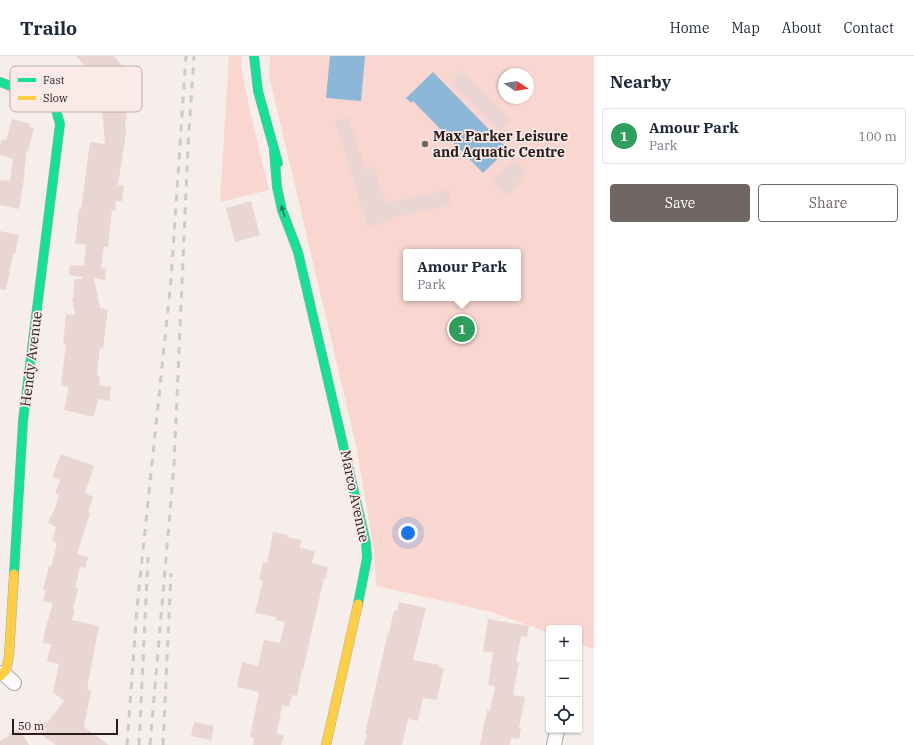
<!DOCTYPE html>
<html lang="en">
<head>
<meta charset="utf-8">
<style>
	:root { --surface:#fff; --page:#f6f6f7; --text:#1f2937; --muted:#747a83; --line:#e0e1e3; --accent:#6f6664 }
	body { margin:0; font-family:"IBM Plex Serif",serif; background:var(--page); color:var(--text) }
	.controls { position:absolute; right:12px; bottom:12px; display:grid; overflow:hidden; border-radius:4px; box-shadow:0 1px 3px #0004 }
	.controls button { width:36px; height:36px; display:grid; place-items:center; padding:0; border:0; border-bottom:1px solid var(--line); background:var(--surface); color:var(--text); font:20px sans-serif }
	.compass { position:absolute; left:498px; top:12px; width:36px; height:36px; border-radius:50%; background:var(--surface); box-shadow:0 1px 3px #0004; rotate:102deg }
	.scale { position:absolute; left:12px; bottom:10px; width:106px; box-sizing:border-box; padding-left:4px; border:2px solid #261c1b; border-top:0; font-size:11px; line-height:14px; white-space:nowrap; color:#261c1b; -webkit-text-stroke:3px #fbeae7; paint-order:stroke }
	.you { position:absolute; left:408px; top:477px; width:14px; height:14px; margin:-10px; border:3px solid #fff; border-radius:50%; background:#1a73e8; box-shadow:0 0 0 6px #1a73e833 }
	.badge { display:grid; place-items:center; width:26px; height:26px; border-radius:50%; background:var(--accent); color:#fff; font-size:13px; font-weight:700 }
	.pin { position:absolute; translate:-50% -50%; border:2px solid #fff; box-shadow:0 1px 4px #0006 }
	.popup { position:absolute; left:403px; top:193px; width:118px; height:52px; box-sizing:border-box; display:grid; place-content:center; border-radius:4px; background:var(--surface); filter:drop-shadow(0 1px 3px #0005); font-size:13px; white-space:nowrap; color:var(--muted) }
	.popup b { font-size:15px; color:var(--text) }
	.popup::after { content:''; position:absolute; left:50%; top:100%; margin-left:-8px; border:8px solid transparent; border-top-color:var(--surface) }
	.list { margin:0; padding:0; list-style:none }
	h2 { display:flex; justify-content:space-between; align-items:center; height:52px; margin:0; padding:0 16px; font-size:17px }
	h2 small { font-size:13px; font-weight:400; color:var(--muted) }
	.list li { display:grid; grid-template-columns:26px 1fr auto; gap:12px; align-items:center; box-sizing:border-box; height:56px; margin:0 8px 8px; padding:0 8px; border:1px solid var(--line); border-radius:4px }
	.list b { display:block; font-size:15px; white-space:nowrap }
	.list p { margin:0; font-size:13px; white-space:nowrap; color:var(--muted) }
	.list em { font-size:13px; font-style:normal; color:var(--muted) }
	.actions { display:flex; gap:8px; padding:12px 16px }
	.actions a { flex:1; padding:9px 0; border:1px solid var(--accent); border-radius:4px; text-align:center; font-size:14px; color:var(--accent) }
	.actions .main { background:var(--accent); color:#fff }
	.icon { flex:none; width:22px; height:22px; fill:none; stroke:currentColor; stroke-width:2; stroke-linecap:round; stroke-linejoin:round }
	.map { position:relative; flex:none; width:594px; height:689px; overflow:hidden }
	header { display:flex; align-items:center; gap:24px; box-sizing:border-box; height:56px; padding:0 20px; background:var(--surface); border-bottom:1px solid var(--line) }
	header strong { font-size:19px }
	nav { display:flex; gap:22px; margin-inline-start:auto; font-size:14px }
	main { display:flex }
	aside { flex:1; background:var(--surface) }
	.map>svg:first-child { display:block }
</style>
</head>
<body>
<header>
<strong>Trailo</strong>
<nav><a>Home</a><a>Map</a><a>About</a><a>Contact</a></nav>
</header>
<main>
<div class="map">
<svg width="594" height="689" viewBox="0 0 594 689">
	<rect width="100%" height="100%" fill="#f6eeeb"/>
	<path fill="#f9d6cf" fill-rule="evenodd" d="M229 0H242L241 9 250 55 269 134 220 146Z
		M270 0H594V593L579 588V572H549V577L492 556 376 530 374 494 356 389 269 19ZM504 18H528V42H504ZM406 196H518V242H406Z"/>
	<path fill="#8db7d7" d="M330 0H365L361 45 326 42Z
		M433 16 508 93 483 117 413 45 411 47 406 42Z"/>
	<path fill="#e9d6d3" d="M76 0H114L123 11 102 29Z
		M461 15 510 64 500 75 450 26Z
		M119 39V43H125L127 64H125L126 77 118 129 124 130 122 145H116L115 155 112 154 108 191H104L101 212 106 213 105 224 94 222 100 252 108 253 103 293 100 292 97 320H100L99 329 111 331 109 345 98 343 94 360H89L64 354 69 331 61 329 66 288H63L66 258 75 259 72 242 74 241 73 236 75 223H82V221L69 219 70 209 84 210 86 189 75 187 79 153H81L90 86 105 88 101 40Z
		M348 61 366 114 374 111 386 147 448 134 451 149 391 162V163L368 171 335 65Z
		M12 63 31 68 29 71 34 72 28 95 27 94 24 117H25L19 153 0 149V124L10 125 13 103 0 99V90L2 83 6 84Z
		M515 104 528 117 515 129 517 130 506 140 492 125Z
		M251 145 260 179 235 186 226 152Z
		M0 175 19 179 15 198H13L6 234 0 233Z
		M61 398 94 410 85 437 93 441 88 457H90L77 498 88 501 85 512 80 511 75 532 78 533 73 553H75L72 564 99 570 87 633 91 635 84 671 109 689H56L38 676 46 665 48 666 64 645 53 636 59 608 47 605 51 588 43 587 45 574 53 547 43 545 46 534H43L49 510 51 511 57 487 52 485 56 471 48 466 55 452 59 439 55 438 60 424 52 421Z
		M273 476 288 479 287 481 301 484 300 492 315 495 312 507 328 511 326 523 324 522 303 614 302 613 297 640 292 639 289 651 282 649 277 678 284 679 281 689H253L254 682 250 681 259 636 237 631 242 606 258 610 264 584 280 587 285 566 276 564V561L255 557 263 525 259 524 263 506 267 507Z
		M399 546 426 552 413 604 439 609 438 611 444 612 437 644 423 642 418 665 408 663 402 689H364L367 678H365L387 580H388L394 555H397Z
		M488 563 529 570 527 581 521 580 516 606 519 607 513 639 525 641 519 672H521L519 683 511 682 510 689H480L487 654 490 655 495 630 488 629 493 597 483 595Z
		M194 666 214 670 211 684 191 680Z
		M19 672 29 689H0V685L9 680 8 678Z"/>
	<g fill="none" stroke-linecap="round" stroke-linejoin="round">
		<g stroke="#aea6a4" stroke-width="16">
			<path id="street" d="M3 617 14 627
				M554 689 557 674"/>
		</g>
		<g stroke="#aea6a4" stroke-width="10">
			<path id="fast" d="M254 0 258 35 278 107
				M0 26 47 44 56 54 60 68 23 365 14 518
				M274 95 277 131 282 154 298 196 366 487 367 502 358 548"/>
		</g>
		<g stroke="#aea6a4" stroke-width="10">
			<path id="slow" d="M0 620 6 614 9 600 14 518
				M326 689 358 548"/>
		</g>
		<use href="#street" stroke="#fefcfc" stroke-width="14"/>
		<use href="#fast" stroke="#16e098" stroke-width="9"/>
		<use href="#slow" stroke="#ffcf43" stroke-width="9"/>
		<path stroke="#cccaca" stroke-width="3" stroke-dasharray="7 7" stroke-linecap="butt" d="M127 689 137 552 171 224 186 0
			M139 689 148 501
			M150 689 174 409 188 90 194 0
			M163 689 171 517"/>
	</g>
	<defs><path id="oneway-solid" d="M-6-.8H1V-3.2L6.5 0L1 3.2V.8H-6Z"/></defs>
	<use fill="#1e7e5a" href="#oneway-solid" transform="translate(283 155) rotate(-108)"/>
	<circle fill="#6f6664" stroke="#fbeae7" stroke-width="1.5" cx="425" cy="88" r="4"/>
	<g text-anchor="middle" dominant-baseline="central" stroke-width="3.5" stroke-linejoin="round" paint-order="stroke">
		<g font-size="14" font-weight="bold" fill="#261c1b" stroke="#fbeae7" text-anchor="start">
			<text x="433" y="80">Max Parker Leisure<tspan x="433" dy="16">and Aquatic Centre</tspan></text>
		</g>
		<g font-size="14" fill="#261c1b" stroke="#fbeae7">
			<text transform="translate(31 303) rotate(-83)">Hendy Avenue</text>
			<text transform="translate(355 440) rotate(78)">Marco Avenue</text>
		</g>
	</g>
	<rect x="10" y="10" width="132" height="46" rx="6" fill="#fbeae7" stroke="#bbacaa" stroke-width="1"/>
	<rect x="18" y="22" width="18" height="4" fill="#16e098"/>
	<rect x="18" y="40" width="18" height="4" fill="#ffcf43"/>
	<g font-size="11" fill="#261c1b">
		<text x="43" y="28">Fast</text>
		<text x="43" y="46">Slow</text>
	</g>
</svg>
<div class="controls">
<button>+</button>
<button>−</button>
<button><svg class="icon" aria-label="locate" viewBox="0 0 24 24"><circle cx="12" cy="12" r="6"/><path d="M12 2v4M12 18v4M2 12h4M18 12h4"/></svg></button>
</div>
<svg class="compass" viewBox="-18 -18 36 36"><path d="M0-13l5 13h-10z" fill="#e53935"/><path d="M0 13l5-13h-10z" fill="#747a83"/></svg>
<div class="scale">50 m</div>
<div class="you"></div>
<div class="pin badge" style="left:462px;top:273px;background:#2e9e5b">1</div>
<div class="popup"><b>Amour Park</b>Park</div>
</div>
<aside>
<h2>Nearby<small></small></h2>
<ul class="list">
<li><span class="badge" style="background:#2e9e5b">1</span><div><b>Amour Park</b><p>Park</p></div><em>100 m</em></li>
</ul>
<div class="actions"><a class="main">Save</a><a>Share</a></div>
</aside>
</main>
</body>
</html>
